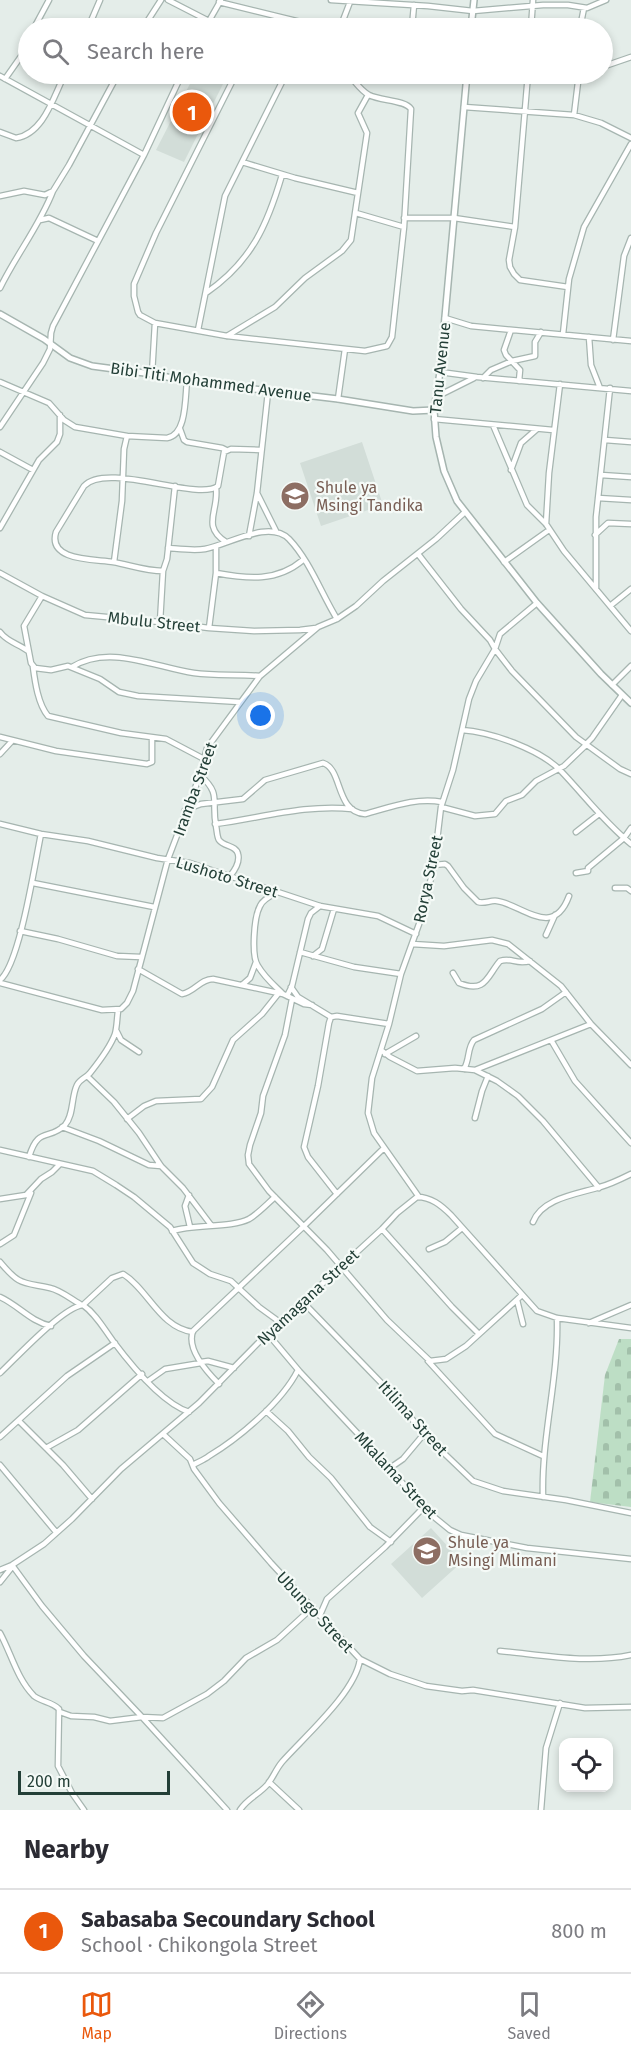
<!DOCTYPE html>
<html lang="en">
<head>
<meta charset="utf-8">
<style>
	:root { --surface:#fff; --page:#f7f7f7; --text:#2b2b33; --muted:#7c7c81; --line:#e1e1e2; --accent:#ea580c }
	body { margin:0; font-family:"Fira Sans",sans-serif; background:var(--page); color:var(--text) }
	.controls { position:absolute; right:18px; bottom:18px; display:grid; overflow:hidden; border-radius:12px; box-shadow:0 3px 9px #0003 }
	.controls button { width:54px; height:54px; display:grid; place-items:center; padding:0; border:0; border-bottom:2px solid var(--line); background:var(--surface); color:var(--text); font:30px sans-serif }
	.scale { position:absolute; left:18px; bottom:15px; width:152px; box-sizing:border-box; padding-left:6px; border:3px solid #233f37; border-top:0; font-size:16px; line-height:21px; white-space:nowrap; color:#233f37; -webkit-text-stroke:4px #f5faf7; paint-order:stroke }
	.you { position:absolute; left:261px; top:716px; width:21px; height:21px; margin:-15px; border:4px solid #fff; border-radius:50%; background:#1a73e8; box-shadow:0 0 0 9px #1a73e833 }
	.badge { display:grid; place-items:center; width:39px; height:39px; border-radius:50%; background:var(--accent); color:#fff; font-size:20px; font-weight:700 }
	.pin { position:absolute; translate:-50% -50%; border:3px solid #fff; box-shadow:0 2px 6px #0006 }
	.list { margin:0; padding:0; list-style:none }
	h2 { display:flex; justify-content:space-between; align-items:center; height:78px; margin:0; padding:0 24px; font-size:26px }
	h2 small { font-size:20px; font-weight:400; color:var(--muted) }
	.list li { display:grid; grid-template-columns:39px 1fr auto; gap:18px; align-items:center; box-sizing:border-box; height:84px; padding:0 24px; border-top:2px solid var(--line) }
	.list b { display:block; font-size:22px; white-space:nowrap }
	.list p { margin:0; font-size:20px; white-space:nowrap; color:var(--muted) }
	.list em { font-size:20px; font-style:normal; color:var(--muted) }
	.icon { flex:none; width:33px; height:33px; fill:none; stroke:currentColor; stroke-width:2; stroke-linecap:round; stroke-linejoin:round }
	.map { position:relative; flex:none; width:631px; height:1810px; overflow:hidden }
	.search { position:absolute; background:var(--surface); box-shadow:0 3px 9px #0003; left:18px; right:18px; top:18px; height:66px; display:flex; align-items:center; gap:15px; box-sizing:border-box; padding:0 21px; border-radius:33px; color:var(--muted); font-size:22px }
	.sheet { height:162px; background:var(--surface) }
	nav { display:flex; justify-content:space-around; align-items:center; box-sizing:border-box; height:84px; border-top:2px solid var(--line); background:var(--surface); font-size:16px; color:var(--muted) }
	nav a { display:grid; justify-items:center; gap:3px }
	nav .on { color:var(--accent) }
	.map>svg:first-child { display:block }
</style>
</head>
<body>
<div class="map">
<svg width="631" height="1810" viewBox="0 0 631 1810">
	<defs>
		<pattern id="cemetery-stones" width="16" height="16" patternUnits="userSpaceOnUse" patternTransform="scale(1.5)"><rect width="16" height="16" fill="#bddec5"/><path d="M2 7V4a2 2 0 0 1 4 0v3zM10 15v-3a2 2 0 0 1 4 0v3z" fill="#a2c0aa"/></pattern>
	</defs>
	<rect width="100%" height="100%" fill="#e4ede9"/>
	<path fill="#d2ddd8" d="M195 74H228L184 162 156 150Z
		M362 442 383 505 321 526 300 463Z
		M431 1528 462 1562 422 1598 391 1564Z"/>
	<path fill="url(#cemetery-stones)" d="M619 1339H631V1507L590 1502 605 1375Z"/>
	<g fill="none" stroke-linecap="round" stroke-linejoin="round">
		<g stroke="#a6b5b0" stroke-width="7">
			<path id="minor" d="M168 0 209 21
				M331 0 428 6 473 11 543 5H568L587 8 606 0
				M219 2 325 28
				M412 27 414 5
				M34 28 49 0
				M88 28 100 0
				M143 28 161 0
				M205 28 221 0
				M340 28 350 2
				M531 28 533 0
				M580 28 584 8
				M602 67 631 57
				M236 74 156 233 134 284V296L138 312 140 315 155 323 227 336 365 351 387 346 392 337 404 227 411 109C405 100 381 101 369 95 360 90 355 81 348 74
				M528 74 515 227 509 260 510 267 514 274 520 280 568 287
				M0 76 144 155
				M5 79 24 52 28 41
				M464 107 574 115 601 123 631 138
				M574 115 579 74
				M0 132 16 138C44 134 54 95 65 74
				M242 162 295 178 358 193
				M0 196 24 191 45 195 53 191 69 165 118 74
				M356 213 404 227
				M404 218H454L515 227
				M40 220 49 218 98 241
				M0 288C16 255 40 225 53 191
				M206 293C251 262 267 226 282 175
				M445 318 471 326 631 341
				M198 330 225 196 286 74
				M511 330 504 350 506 355 520 370 519 381
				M563 334 569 279 584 227 631 144
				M227 336 275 307 305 278 342 251 351 240 367 133 358 113 368 95
				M589 337 591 365 600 388
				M613 340 624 256 631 238
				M440 372 477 377 631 391
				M152 374 155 323
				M483 378 491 370 512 361 535 356V342L541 332
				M0 382 49 403 64 420 75 427 127 436 167 438C187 435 185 397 187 381
				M436 397 474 378
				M338 399 345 349
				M434 419 553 430
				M493 425 527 505 546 524 564 551 631 631
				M0 427 43 363 50 349 51 333 53 326 144 155 182 74
				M180 429 184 440 187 442 222 448 226 450
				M605 440 631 442
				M0 452 33 470
				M511 470 521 443 537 429
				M601 475 631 477
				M216 488C219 511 201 526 226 542
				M257 493 276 531
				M598 498 631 500
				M546 524 549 473 560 384
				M0 528 39 460 57 442 60 434V415
				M595 535 608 523 631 524
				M249 536 257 493 268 392
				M168 548C180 549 194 551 205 549 228 545 269 519 289 539 310 561 321 593 337 619
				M418 554 461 609 490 640 495 649 512 671 576 737 620 769 631 774
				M114 562 122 501 124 449 127 436
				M504 562 549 530
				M163 571C145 571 130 565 113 562 97 559 47 562 56 532L84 486C107 461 198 502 218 486L224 452 231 449 260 450
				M0 573 42 596 85 615 160 622 209 628 254 631 300 630 316 628
				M216 573C248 579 277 582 303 560
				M596 589V517L610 388
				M42 596 24 626 31 663 35 668 51 670 68 666 100 679 119 692 138 696 240 702
				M610 606 631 589
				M160 622 163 571 167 559 175 486
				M209 628 216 573V546
				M0 632C7 642 19 644 28 651
				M33 667C35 682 38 704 48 716L121 733 166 739 204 759
				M72 667C109 644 154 667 194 673 215 676 238 674 260 676
				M612 685 631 666
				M462 730C491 732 539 749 560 770 584 795 604 822 631 844
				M0 737 56 751 147 764 152 762V738
				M586 744 592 738 622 695
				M0 754 12 741
				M200 775C222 795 211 800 216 826 217 831 217 837 219 840 224 847 236 845 238 854 240 862 235 870 230 876
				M441 807 475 816 495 814 506 801 522 795 536 781 564 766 587 744
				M185 810 201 804 243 799 265 780 323 763C343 769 335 812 365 814 391 807 416 797 442 802
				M0 824 41 834 88 841 157 858 190 863 320 906 378 916 416 934
				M215 824C261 818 306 804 352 809
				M576 832 599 814
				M434 865 445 864 448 866 464 888 478 902C485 904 490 900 497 901 521 904 553 940 569 896
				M576 873 588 871V868L624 838 631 828
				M33 883 154 907
				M615 888H627L631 891
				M278 892C272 895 263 899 260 906 254 917 251 956 258 966 265 978 274 985 283 994
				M20 931 58 939 117 956 141 957
				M546 935 555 915
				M412 944 444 946 492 940 508 944 561 986 591 1024 631 1065
				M300 952 354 967 401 974
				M313 956 322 949 334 909
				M138 969 182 994C195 992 200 979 213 979L283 994 304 1004 312 1005
				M453 973 459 983C486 994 487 976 500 961 512 957 515 965 530 961
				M0 980C20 964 35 862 41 834
				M0 983 102 1010 121 1009 127 1003 133 991 168 859 200 775 207 748 260 676 318 627 337 619 356 606 383 581 436 539 465 512
				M242 985 250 978 256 962
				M291 987 298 997 331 1017
				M287 996 292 986 308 919 311 913 320 906
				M292 999 285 1035 263 1096 261 1113 250 1145 248 1155 249 1164 269 1191 327 1250 387 1320 430 1361 446 1359 466 1346 522 1295
				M116 1030 121 1040 139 1052
				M551 1040 575 1081 631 1143
				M381 1050 390 1057 417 1071 455 1068 475 1070 497 1081 518 1096 543 1121 599 1188
				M385 1054 416 1036
				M464 1069C470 1059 467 1048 474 1040L542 1009 566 992
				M475 1070 591 1024
				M87 1076 114 1102 139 1133 161 1166 183 1188 211 1225
				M475 1118 482 1091 488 1076
				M127 1119 144 1106 156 1101 201 1099 212 1087 233 1040 262 1014 278 994
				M62 1127 99 1141 149 1165 161 1166
				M0 1150 93 1171 116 1185 134 1197 170 1227 193 1263 210 1274 231 1281 259 1307 281 1323
				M29 1157C38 1126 49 1141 65 1125 74 1115 71 1097 77 1085 80 1079 86 1078 90 1073 98 1063 111 1045 115 1034 117 1027 117 1018 118 1011
				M337 1194 308 1157 304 1147 318 1086 329 1023 331 1017 337 1016 389 1024
				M189 1195 185 1206 190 1227
				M419 1197 374 1133 368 1113 372 1078 389 1024 401 974 423 913 434 865 441 807 453 770 469 699 476 681 495 649 500 634 537 603
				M0 1199 26 1195 41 1179 52 1172 60 1164
				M533 1222C542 1198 578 1194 600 1187 611 1184 621 1179 631 1174
				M304 1226 384 1148
				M382 1229 452 1307 479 1334
				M172 1231C195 1224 231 1228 249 1219 259 1213 267 1204 275 1197
				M0 1244 14 1235 31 1193
				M429 1249 445 1242 462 1228
				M0 1262C20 1286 22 1282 50 1288 60 1290 71 1299 80 1304
				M0 1297C18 1305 31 1322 51 1326
				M517 1300 523 1324
				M303 1302 392 1394 424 1434 473 1481 503 1491 566 1500 631 1513
				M83 1305 112 1278 123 1274C148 1289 160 1328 193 1332
				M589 1323 631 1305
				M268 1334 300 1372 390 1468 423 1508 450 1530 461 1535 527 1548 631 1559
				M428 1361 495 1434 543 1456
				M201 1362 208 1361 234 1368
				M0 1373C17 1357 63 1307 83 1305 96 1314 104 1329 113 1341 131 1365 162 1403 189 1412
				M148 1381 165 1369 201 1363
				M219 1384C207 1372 186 1349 193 1331L304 1226
				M266 1411 288 1431 309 1457 331 1478 370 1527 391 1542
				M19 1421 63 1465 92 1499
				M163 1434 190 1459 194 1469 219 1503 271 1563 360 1659 390 1674 426 1686 462 1691 473 1690 585 1708 631 1707
				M0 1437 67 1376 115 1343
				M46 1448 78 1430 142 1374
				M0 1465 56 1532
				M193 1465C198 1462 204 1460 209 1456 239 1438 282 1402 298 1370
				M390 1468 403 1459 424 1434
				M543 1497C541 1437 559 1378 557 1318
				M12 1565 42 1606 84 1656 142 1717 227 1810
				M0 1570 12 1565 44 1544 72 1519 121 1469 199 1403 262 1339 382 1229 397 1213 417 1197C431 1197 441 1205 451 1215L537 1311 557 1318 631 1328
				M0 1582 12 1567
				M320 1615 327 1599 385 1547 423 1508
				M0 1633C11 1653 17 1679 34 1696 42 1702 52 1702 59 1709L58 1766 72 1793 84 1810
				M500 1651C543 1655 588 1664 631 1655
				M60 1712 71 1716 94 1717 110 1721 142 1717 163 1718 207 1694 224 1681 246 1658 277 1640 313 1607
				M269 1782 299 1810
				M240 1810C247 1799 258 1795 267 1785 273 1778 276 1769 282 1762 304 1737 356 1692 360 1659
				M541 1810 546 1748 560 1703"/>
		</g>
		<g stroke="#a6b5b0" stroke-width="8">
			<path id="tertiary" d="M471 28 474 0
				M467 74 440 372 434 410 436 437 444 471 457 501 537 603 601 674 631 703
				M0 314 44 339 70 358 92 366 152 374 187 381 338 399 413 411 434 410"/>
		</g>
		<use href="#minor" stroke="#fff" stroke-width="4.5"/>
		<use href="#tertiary" stroke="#fff" stroke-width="5"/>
	</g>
	<defs>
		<g id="school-disc" transform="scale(1.5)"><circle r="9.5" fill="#8d6e63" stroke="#f5faf7"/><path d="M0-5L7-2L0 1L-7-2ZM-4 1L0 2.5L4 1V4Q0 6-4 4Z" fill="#fff"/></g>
	</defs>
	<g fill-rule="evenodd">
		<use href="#school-disc" x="295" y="496"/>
		<use href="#school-disc" x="427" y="1551"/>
	</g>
	<g text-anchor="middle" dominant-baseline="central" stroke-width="4.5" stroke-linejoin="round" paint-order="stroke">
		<g font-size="16" fill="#233f37" stroke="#f5faf7">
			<text transform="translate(440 368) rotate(-84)">Tanu Avenue</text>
			<text transform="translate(211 382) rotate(8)">Bibi Titi Mohammed Avenue</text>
			<text transform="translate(154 622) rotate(6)">Mbulu Street</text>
			<text transform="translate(195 789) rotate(-70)">Iramba Street</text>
			<text transform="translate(227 877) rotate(17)">Lushoto Street</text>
			<text transform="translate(428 879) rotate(-78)">Rorya Street</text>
			<text transform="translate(308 1297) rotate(-43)">Nyamagana Street</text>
			<text transform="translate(413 1418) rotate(48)">Itilima Street</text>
			<text transform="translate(396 1475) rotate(47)">Mkalama Street</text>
			<text transform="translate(315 1612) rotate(47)">Ubungo Street</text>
		</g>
		<g font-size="16" fill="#785e54" stroke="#f5faf7" text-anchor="start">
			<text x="316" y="487">Shule ya<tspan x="316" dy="18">Msingi Tandika</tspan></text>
			<text x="448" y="1542">Shule ya<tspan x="448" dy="18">Msingi Mlimani</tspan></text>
		</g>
	</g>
</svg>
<div class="controls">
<button><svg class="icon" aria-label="locate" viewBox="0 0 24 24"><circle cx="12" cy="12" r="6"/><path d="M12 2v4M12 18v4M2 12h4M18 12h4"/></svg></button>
</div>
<div class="scale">200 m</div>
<div class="you"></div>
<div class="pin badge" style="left:192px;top:112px">1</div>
<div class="search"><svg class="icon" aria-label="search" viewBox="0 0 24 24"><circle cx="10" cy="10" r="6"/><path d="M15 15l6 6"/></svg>Search here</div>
</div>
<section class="sheet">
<h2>Nearby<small></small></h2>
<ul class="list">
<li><span class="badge">1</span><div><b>Sabasaba Secoundary School</b><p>School · Chikongola Street</p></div><em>800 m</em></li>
</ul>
</section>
<nav>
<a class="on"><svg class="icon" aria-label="map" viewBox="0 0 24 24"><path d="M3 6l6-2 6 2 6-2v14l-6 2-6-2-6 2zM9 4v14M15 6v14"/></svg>Map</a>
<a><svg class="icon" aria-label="directions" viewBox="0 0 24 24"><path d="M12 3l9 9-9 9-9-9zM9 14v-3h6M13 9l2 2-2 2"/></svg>Directions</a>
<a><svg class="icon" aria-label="saved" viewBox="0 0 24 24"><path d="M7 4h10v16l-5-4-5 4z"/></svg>Saved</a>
</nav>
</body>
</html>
